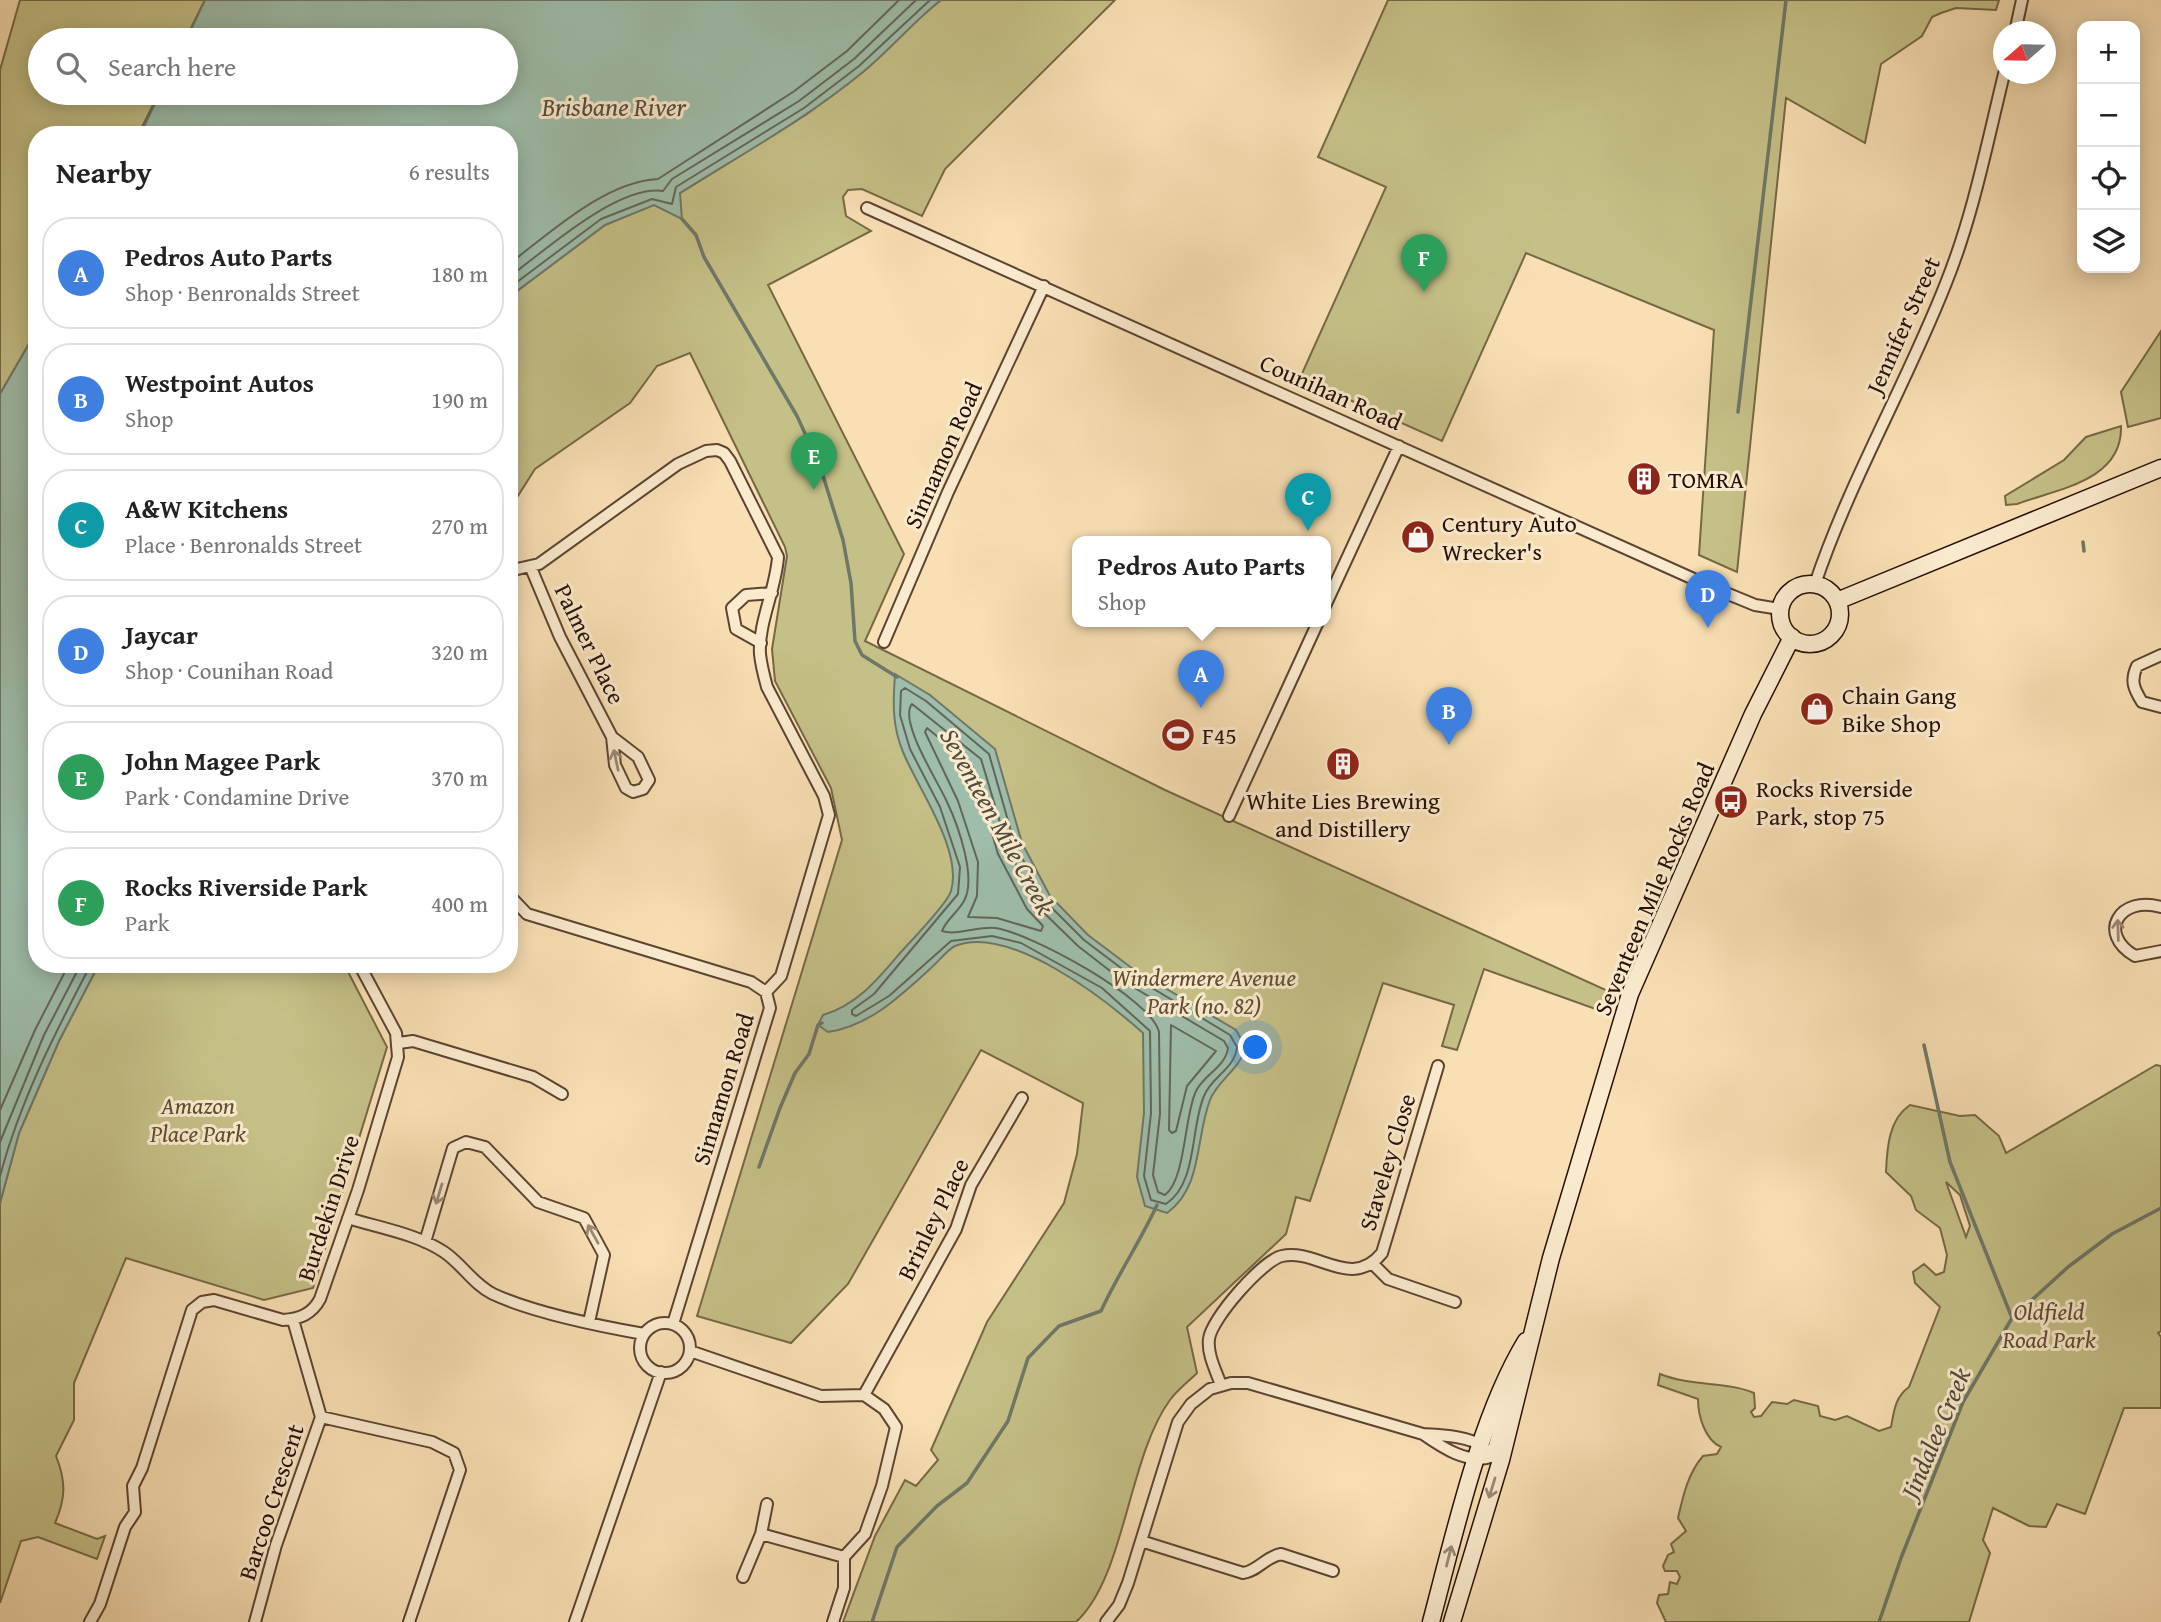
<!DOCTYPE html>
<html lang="en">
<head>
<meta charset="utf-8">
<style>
	:root { --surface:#fff; --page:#f6f6f6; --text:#222; --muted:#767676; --line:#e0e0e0; --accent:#b45309 }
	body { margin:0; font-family:"Gentium Book Plus",serif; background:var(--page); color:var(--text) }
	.controls { position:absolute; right:21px; top:21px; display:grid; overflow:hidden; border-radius:14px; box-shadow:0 4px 18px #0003 }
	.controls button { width:63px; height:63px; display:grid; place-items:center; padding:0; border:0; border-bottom:2px solid var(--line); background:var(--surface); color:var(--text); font:35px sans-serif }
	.compass { position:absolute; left:1993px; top:21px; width:63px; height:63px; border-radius:50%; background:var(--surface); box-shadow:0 4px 18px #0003; rotate:250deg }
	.you { position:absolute; left:1256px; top:1048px; width:24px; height:24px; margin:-18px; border:5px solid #fff; border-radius:50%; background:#1a73e8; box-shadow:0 0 0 10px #1a73e833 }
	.badge { display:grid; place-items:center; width:46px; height:46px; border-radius:50%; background:var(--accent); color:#fff; font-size:23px; font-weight:700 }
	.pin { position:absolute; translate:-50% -58px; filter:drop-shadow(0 2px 4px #0008) }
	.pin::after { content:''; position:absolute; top:37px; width:24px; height:21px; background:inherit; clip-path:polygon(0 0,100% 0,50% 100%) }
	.popup { position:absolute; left:1072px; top:536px; width:259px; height:91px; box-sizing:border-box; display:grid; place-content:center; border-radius:14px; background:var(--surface); filter:drop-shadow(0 2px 5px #0005); font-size:23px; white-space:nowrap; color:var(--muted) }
	.popup b { font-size:26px; color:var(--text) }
	.popup::after { content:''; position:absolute; left:50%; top:100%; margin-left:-14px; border:14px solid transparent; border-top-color:var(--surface) }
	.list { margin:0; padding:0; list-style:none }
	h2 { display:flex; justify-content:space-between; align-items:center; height:91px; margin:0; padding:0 28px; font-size:30px }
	h2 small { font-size:23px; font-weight:400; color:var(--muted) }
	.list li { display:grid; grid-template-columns:46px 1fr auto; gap:21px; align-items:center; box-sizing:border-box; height:112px; margin:0 14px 14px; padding:0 14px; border:2px solid var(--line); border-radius:28px }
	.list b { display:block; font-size:26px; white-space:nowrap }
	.list p { margin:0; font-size:23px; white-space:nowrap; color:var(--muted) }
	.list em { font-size:23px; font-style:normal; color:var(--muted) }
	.icon { flex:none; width:38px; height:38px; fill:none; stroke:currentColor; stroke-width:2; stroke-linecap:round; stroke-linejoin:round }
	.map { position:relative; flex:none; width:2161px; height:1622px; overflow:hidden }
	.search { position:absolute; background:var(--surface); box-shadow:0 4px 18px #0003; left:28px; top:28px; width:490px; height:77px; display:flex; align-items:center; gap:18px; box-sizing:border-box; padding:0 24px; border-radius:38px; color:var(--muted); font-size:26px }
	.panel { position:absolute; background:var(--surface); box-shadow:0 4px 18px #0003; left:28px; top:126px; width:490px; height:847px; border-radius:28px }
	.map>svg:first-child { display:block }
</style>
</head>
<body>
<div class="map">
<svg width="2161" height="1622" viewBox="0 0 2161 1622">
	<rect width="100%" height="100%" fill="#f9e0b4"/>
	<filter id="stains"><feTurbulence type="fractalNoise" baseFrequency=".00286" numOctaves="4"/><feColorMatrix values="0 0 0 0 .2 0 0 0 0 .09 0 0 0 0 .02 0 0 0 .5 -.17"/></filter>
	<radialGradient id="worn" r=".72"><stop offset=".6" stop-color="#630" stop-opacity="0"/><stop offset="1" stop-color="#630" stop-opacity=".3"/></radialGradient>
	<path fill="#c5c087" stroke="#766846" stroke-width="2" fill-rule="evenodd" d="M20 0H205L185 40H40V93H159L138 135H37V330L0 394V70Z
		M941 0H1115L945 169 922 216 862 189 848 190 843 197 846 216 871 231 768 285 904 554 865 641 1165 790 1608 991 1601 1011 1484 969 1457 1050 1442 1046 1454 1005 1383 983 1310 1201 1296 1197 1286 1234 1187 1327 1197 1373C1188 1382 1177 1390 1170 1400 1128 1457 1125 1578 1076 1622H843L875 1536 905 1480 916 1486 938 1460 931 1450 987 1322 1064 1203 1077 1154 1083 1103 981 1050 848 1284 791 1343 697 1316 842 840 831 788 775 681 772 649 787 556 785 547 690 353 657 366 630 403 535 469 509 510V297L605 225 680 193 807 114 864 71 914 22Z
		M1388 0H1999L1996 10 1956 8 1941 13 1932 17 1922 36 1881 64 1865 143 1786 98 1737 572 1699 555 1714 330 1526 253 1442 441 1300 378 1386 187 1318 157Z
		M2161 331V418L2128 427 2121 392Z
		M2121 426C2123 481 2057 489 2017 504L2006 505 2005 496 2064 460 2086 437Z
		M99 964H344L387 1047 313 1288 264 1300 126 1258 74 1383V1420L56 1456C66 1481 66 1498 55 1523L97 1539 105 1536 97 1559 38 1537 21 1541 0 1603V1203L19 1133 59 1041Z
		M2156 1065 2161 1066V1331L2158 1333 2161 1337V1408H2124L2085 1514 2057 1504 2046 1527 2029 1526 1993 1508 1983 1540 1990 1553 1969 1622H1666L1657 1603 1659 1595 1668 1594 1670 1582 1677 1584 1680 1577 1677 1571H1665L1663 1566 1668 1555 1674 1552 1671 1544 1686 1531 1678 1518C1683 1496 1688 1473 1703 1456L1717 1454 1721 1447C1705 1440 1698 1416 1698 1399L1658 1385 1660 1374C1692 1387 1726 1381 1754 1393L1755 1408 1751 1412 1754 1417 1761 1416 1772 1402 1787 1404 1794 1400 1818 1406 1820 1416 1835 1420 1847 1416 1879 1431 1891 1427C1894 1411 1895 1397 1909 1387L1940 1307 1915 1283 1913 1272 1924 1264 1936 1275 1944 1272 1947 1255 1940 1228 1916 1210 1911 1196 1886 1172C1887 1147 1889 1119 1910 1105L1960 1116 1975 1115 1999 1136 2006 1153ZM1946 1182 1960 1195 1970 1226 1966 1237Z"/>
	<path fill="#9ebdaa" stroke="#6e7768" stroke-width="2" d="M205 0H941C913 22 890 50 863 72 806 119 742 154 680 193L682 219 654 205 605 225 509 297V135H140L160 93H506V40H186Z
		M37 330V964H99L59 1041 19 1133 0 1203V394Z
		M895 674 930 695 995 749 1022 843 1050 896 1088 935 1133 969 1236 1030 1246 1048C1238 1071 1217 1081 1210 1100 1195 1139 1203 1187 1167 1213L1145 1206 1137 1177 1144 1113 1143 1033C1105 999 1009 924 955 946 947 950 938 962 931 968 901 995 870 1026 828 1032L818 1025 823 1015C857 1005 878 979 900 953 911 941 948 903 951 891 963 850 918 789 903 752 892 726 893 702 895 674Z"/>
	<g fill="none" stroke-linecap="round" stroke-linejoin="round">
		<path stroke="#626658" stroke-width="2" d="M509 264C550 233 604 182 658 179L793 92 847 51 899 0
			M509 277C546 250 617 185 663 191L672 179 799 101 854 59 916 0
			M509 288 601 219 652 199 672 204 676 187 804 108 859 66 930 0
			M905 688 926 701 989 754 1015 845 1045 901 1084 940 1129 974 1230 1035 1237 1047C1235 1069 1211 1077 1204 1096 1190 1129 1198 1182 1166 1204L1151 1200 1144 1176 1151 1113 1150 1031 1102 988 1021 943 992 936 951 941 889 996 856 1016 852 1014V1010L874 994 958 894 960 867 940 807 910 749 900 715 901 691Z
			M912 704 981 759 1008 849 1038 907 1078 946 1123 981 1224 1041 1228 1048C1226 1066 1204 1075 1196 1091 1184 1116 1186 1179 1165 1195L1158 1192 1153 1175 1160 1114 1159 1032C1152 999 1029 932 995 928 979 926 956 936 942 931 946 920 958 912 964 901 977 878 958 825 947 802 939 783 898 721 912 704Z
			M927 728 972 765 998 854 1027 909 1043 926 1041 931 997 918 968 917 977 896 978 862 958 801 925 732Z
			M1171 1025 1216 1051 1187 1086 1176 1131 1172 1133 1169 1130Z
			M0 1110 35 1030 69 964
			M0 1142 44 1035 81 964
			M0 1176C20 1101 55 1033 91 964"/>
		<path stroke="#6e7768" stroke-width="3.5" d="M682 219 696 235 704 257 797 416 820 466 843 540 851 583 855 641 862 655 897 677
			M1738 412 1786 0
			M2083 542 2084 551
			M1924 1045 1950 1162 2012 1318
			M759 1167 780 1108 795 1073 809 1054 818 1025 822 1023
			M872 1622 897 1547 937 1506 967 1483 1008 1421 1028 1358 1059 1326 1101 1311C1118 1274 1140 1242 1157 1205
			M1879 1622 1901 1558 1963 1402 2012 1318 2068 1267 2112 1234 2161 1208"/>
		<g stroke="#5c4332" stroke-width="14">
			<path id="street" d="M2015 32 2022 0
				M867 208 1716 589 1755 605 1780 609
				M531 568 560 637 612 737 615 765 626 788 633 792 643 789 649 780 638 757 612 737
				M509 571 539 564 678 464 706 451 717 450 724 453 730 461 778 557C776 589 758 623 760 654 761 665 764 676 767 687L824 796 829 815 781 976 766 992 770 1008 673 1324
				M1815 584C1850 480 1906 385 1946 283 1973 216 1987 144 2004 74
				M1325 606 1399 446
				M884 642 948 492 1044 286
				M761 643 736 629 732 608 746 595 772 593
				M2161 655 2137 666C2130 681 2134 689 2142 702L2161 707
				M1229 816 1318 622
				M509 895 527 914 751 982 766 992
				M2161 907C2120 895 2096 933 2135 956L2161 951
				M399 1043 413 1041 533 1077 562 1094
				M348 1218C380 1228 417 1234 444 1252 462 1264 473 1284 493 1294 534 1313 599 1326 644 1334
				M425 1242 453 1148 466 1142 485 1147 538 1202 584 1218 604 1255 589 1322
				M1373 1264 1388 1279 1455 1302
				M293 1320 321 1417
				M640 1348a25 25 0 1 1 50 0a25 25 0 1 1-50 0Z
				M690 1351 821 1396 864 1395 884 1409 896 1427 882 1486 865 1534 844 1557V1588L833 1622
				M1221 1385C1216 1371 1207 1354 1209 1339 1211 1319 1263 1260 1282 1256 1317 1248 1351 1291 1382 1253L1438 1066
				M864 1395 956 1229 971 1185 1022 1098
				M1423 1434C1443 1448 1467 1464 1491 1457L1508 1395 1517 1382
				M761 1534 844 1557
				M1141 1541 1243 1573C1258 1571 1265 1557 1281 1554L1333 1571
				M743 1577 761 1534 767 1504
				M90 1622 100 1604 125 1527 135 1512 133 1486 142 1468 192 1310 202 1302 214 1300 283 1320C300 1319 312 1314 320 1299L358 1190 398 1057 396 1033 359 964
				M255 1622 276 1545 321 1417 432 1442 454 1453 460 1470 409 1622
				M575 1622 661 1372
				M1106 1622 1119 1605 1128 1583 1178 1422 1191 1404 1210 1389 1231 1383H1248L1423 1434C1440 1435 1470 1436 1483 1447 1490 1453 1491 1457 1501 1460"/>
		</g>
		<g stroke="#270f06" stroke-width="19">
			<path id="secondary" d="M1780 614a30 30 0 1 1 60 0a30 30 0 1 1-60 0Z
				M1837 601 2161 468
				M1431 1622C1454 1536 1480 1416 1526 1341
				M1452 1622 1501 1460 1551 1258 1630 994 1753 714 1792 637"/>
		</g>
		<use href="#street" stroke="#fbebce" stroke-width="10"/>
		<use href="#secondary" stroke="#fbebce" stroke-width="16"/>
	</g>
	<defs><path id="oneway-shaft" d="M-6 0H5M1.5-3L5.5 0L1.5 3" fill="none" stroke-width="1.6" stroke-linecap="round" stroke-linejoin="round" transform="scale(1.75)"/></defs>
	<g stroke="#9c8874">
		<use href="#oneway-shaft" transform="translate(616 760) rotate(-102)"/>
		<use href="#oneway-shaft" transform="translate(2118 930) rotate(-92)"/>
		<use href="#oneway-shaft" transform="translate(439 1194) rotate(107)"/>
		<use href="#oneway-shaft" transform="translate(593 1234) rotate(-119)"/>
		<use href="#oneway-shaft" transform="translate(1492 1488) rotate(107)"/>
		<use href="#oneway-shaft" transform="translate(1449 1556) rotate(-76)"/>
	</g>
	<defs>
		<g id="building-disc" transform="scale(1.75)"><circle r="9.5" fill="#8f2418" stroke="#fbebce"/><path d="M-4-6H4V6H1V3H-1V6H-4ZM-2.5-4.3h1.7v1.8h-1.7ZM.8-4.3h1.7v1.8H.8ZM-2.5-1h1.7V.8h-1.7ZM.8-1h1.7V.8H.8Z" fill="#fff"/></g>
		<g id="shop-disc" transform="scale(1.75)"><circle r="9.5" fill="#8f2418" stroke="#fbebce"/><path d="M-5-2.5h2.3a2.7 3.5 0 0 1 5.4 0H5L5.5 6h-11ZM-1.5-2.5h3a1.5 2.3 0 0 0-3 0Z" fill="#fff"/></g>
		<g id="stadium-disc" transform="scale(1.75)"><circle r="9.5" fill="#8f2418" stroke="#fbebce"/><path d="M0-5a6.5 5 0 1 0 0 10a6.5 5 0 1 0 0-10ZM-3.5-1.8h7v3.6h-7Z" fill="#fff"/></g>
		<g id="bus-disc" transform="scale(1.75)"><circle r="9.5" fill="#8f2418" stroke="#fbebce"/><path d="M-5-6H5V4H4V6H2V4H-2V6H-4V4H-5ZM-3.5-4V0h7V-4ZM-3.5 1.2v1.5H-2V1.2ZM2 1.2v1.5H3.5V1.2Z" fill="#fff"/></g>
	</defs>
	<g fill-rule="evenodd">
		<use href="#building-disc" x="1644" y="479"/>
		<use href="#shop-disc" x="1418" y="537"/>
		<use href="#shop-disc" x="1817" y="709"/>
		<use href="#stadium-disc" x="1178" y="735"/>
		<use href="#building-disc" x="1343" y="764"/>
		<use href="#bus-disc" x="1731" y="802"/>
	</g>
	<g text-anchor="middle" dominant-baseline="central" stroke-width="6" stroke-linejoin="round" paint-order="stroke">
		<g font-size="24" fill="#270f06" stroke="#fbebce">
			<text transform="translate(1903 325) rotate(-66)">Jennifer Street</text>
			<text transform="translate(1331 392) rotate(24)">Counihan Road</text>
			<text transform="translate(943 455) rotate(-66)">Sinnamon Road</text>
			<text transform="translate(590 644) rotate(64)">Palmer Place</text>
			<text transform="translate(1654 889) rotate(-67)">Seventeen Mile Rocks Road</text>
			<text transform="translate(723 1089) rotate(-73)">Sinnamon Road</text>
			<text transform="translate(1387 1162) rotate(-73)">Staveley Close</text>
			<text transform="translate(328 1208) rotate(-72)">Burdekin Drive</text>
			<text transform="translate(933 1219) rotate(-64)">Brinley Place</text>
			<text transform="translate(271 1502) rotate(-72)">Barcoo Crescent</text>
		</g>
		<g font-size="24" fill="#270f06" stroke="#fbebce" text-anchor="start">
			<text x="1668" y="479">TOMRA</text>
			<text x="1442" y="523">Century Auto<tspan x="1442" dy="28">Wrecker's</tspan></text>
			<text x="1842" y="695">Chain Gang<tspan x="1842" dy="28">Bike Shop</tspan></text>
			<text x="1202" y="735">F45</text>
			<text x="1756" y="788">Rocks Riverside<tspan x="1756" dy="28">Park, stop 75</tspan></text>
			<text x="1343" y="800" text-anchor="middle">White Lies Brewing<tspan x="1343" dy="28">and Distillery</tspan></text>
		</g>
		<g font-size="24" font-style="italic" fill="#5e4d33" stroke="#fbebce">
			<text x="1204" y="977">Windermere Avenue<tspan x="1204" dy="28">Park (no. 82)</tspan></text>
			<text x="198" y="1105">Amazon<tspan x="198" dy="28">Place Park</tspan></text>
			<text x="2049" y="1311">Oldfield<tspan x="2049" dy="28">Road Park</tspan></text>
		</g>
		<g font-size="26" font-style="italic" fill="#514c3f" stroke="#fbebce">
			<text x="614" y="106">Brisbane River</text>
			<text transform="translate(998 821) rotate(61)">Seventeen Mile Creek</text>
			<text transform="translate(1935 1433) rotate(-67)">Jindalee Creek</text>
		</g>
	</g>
	<rect width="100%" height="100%" filter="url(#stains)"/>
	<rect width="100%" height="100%" fill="url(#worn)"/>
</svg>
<div class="controls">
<button>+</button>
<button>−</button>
<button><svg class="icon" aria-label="locate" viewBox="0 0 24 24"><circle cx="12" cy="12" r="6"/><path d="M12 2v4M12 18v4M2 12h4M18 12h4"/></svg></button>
<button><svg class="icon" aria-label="layers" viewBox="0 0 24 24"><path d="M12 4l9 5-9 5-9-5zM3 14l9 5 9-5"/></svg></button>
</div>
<svg class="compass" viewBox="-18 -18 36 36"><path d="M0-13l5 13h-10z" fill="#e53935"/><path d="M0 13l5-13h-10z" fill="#767676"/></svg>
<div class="you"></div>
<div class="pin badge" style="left:1201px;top:708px;background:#3f7fe0">A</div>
<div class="popup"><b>Pedros Auto Parts</b>Shop</div>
<div class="pin badge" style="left:1449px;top:745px;background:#3f7fe0">B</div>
<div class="pin badge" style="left:1308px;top:531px;background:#0f9aa8">C</div>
<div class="pin badge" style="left:1708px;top:628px;background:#3f7fe0">D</div>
<div class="pin badge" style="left:814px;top:490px;background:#2e9e5b">E</div>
<div class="pin badge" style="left:1424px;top:292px;background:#2e9e5b">F</div>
<div class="search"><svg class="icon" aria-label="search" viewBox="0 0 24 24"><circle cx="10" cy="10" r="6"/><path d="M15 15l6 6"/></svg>Search here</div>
<section class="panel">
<h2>Nearby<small>6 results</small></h2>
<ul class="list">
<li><span class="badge" style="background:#3f7fe0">A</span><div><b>Pedros Auto Parts</b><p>Shop · Benronalds Street</p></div><em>180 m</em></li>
<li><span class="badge" style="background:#3f7fe0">B</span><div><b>Westpoint Autos</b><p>Shop</p></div><em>190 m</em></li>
<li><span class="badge" style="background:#0f9aa8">C</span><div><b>A&amp;W Kitchens</b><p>Place · Benronalds Street</p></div><em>270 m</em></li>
<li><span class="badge" style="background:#3f7fe0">D</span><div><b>Jaycar</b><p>Shop · Counihan Road</p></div><em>320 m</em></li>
<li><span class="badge" style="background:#2e9e5b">E</span><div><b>John Magee Park</b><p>Park · Condamine Drive</p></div><em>370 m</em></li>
<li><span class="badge" style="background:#2e9e5b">F</span><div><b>Rocks Riverside Park</b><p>Park</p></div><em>400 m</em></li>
</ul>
</section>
</div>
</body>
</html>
